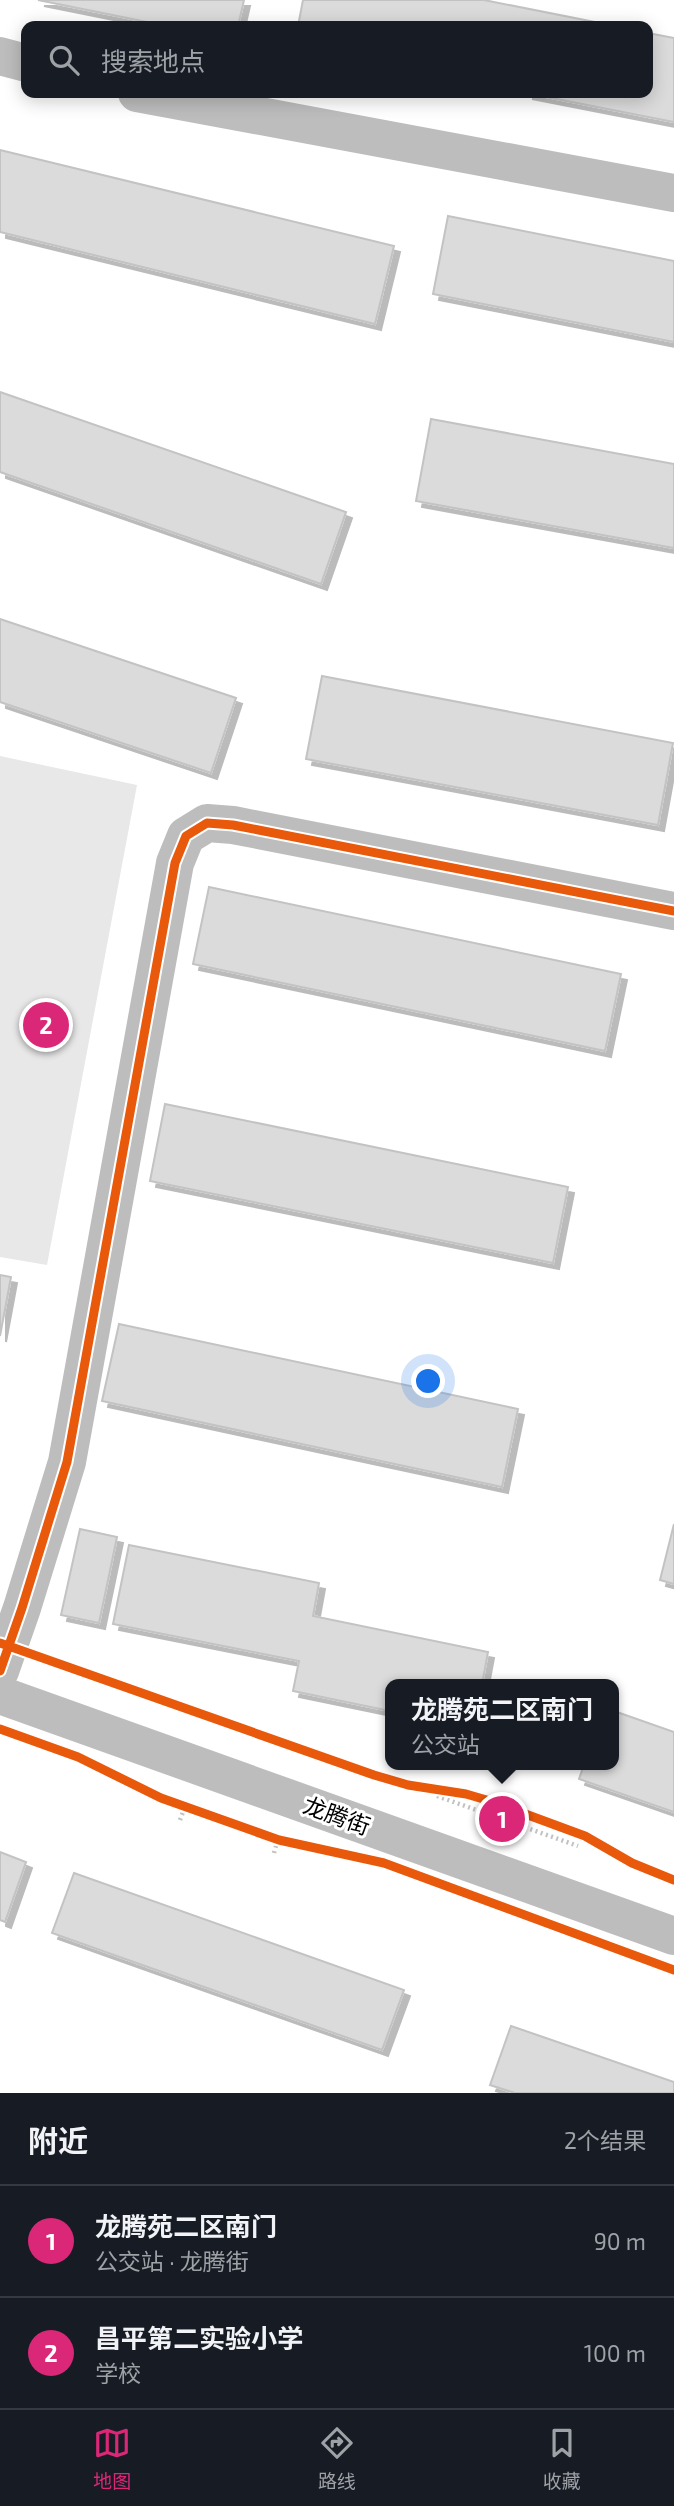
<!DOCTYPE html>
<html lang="zh">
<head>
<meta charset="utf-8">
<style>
	:root { --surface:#171b24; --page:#20242c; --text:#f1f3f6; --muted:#9ea1a6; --line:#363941; --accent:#db2777 }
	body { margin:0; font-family:"Exo 2","Noto Sans SC",sans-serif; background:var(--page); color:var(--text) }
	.you { position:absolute; left:429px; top:1382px; width:24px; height:24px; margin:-18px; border:5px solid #fff; border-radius:50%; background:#1a73e8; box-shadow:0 0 0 10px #1a73e833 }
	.badge { display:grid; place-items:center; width:46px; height:46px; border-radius:50%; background:var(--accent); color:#fff; font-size:23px; font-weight:700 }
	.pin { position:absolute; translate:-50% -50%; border:4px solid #fff; box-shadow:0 2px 7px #0006 }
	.popup { position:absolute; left:385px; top:1679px; width:234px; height:91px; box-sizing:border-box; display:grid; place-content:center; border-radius:14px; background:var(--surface); filter:drop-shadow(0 2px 5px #0005); font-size:23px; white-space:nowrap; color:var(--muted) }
	.popup b { font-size:26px; color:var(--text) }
	.popup::after { content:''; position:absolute; left:50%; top:100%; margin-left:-14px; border:14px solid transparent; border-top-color:var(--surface) }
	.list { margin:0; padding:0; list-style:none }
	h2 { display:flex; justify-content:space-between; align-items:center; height:91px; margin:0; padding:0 28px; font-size:30px }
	h2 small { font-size:23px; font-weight:400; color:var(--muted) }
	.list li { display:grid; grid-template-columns:46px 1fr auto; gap:21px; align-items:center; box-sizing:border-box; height:112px; padding:0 28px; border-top:2px solid var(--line) }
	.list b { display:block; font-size:26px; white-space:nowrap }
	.list p { margin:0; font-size:23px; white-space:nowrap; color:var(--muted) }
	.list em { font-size:23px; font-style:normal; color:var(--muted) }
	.icon { flex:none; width:38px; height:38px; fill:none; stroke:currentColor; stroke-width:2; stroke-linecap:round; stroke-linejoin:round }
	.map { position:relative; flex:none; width:674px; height:2093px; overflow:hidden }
	.search { position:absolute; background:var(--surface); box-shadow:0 4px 18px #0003; left:21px; right:21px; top:21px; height:77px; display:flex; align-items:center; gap:18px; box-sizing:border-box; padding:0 24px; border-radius:14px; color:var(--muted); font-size:26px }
	.sheet { height:315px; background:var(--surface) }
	nav { display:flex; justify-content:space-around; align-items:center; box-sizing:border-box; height:98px; border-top:2px solid var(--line); background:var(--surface); font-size:19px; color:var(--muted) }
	nav a { display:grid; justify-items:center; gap:4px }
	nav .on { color:var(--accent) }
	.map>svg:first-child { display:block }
</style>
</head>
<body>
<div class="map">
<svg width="674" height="2093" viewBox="0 0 674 2093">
	<defs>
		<filter id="shadow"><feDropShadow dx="6" dy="6" stdDeviation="0" flood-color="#0004"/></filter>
	</defs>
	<rect width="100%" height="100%" fill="#fff"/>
	<path fill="#e8e8e8" d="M0 756 137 785 47 1265 0 1257Z"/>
	<path fill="#dbdbdb" stroke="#c3c3c3" stroke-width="2" filter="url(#shadow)" d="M38 0H244L238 26H167Z
		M303 0H484L615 26H298Z
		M648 33 674 38V122L526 93H648Z
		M0 150 394 246 375 324 0 232Z
		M448 216 674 261V342L433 294Z
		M0 392 346 512 321 584 0 472Z
		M431 419 674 464V548L416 501Z
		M0 619 236 698 211 773 0 702Z
		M322 676 673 743 658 825 306 759Z
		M209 887 621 974 605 1051 193 964Z
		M165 1104 568 1187 553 1263 150 1181Z
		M0 1275 11 1277 0 1336Z
		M119 1324 518 1409 502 1487 102 1401Z
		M674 1524V1584L660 1580Z
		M80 1529 117 1537 99 1623 61 1615Z
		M129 1545 319 1583 313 1616 488 1652 482 1684H390V1711L293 1691 299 1661 113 1624Z
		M614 1711 674 1732V1812L579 1779 584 1765H614Z
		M0 1852 26 1862 5 1922 0 1920Z
		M74 1873 404 1990 382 2050 52 1933Z
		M511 2026 674 2082V2093H515L490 2085Z"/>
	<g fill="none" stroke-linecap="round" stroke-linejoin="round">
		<path stroke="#c2c2c2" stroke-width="4.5" stroke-dasharray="2 3.5" stroke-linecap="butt" d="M437 1796 578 1846
			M180 1820 183 1812
			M274 1853 276 1846"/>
		<path stroke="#bdbdbd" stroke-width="38" d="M0 56 26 63
			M137 93 674 193
			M0 1671 22 1608 67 1462 175 863 186 836 207 823 233 825 674 911
			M0 1695 674 1936"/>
		<g stroke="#fff" stroke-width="13">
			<path id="cycleway" d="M0 1643 374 1775 408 1785 466 1794 490 1801 585 1836 632 1863 674 1880
				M0 1671 22 1608 67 1462 175 863 186 836 207 823 233 825 674 911
				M0 1729 78 1757 161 1798 279 1840 384 1863 674 1970"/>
		</g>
		<use href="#cycleway" stroke="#e8590c" stroke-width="9"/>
	</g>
	<g text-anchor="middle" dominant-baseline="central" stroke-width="6" stroke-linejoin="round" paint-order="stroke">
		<g font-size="23" fill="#000" stroke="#fff">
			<text transform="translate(337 1815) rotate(20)">龙腾街</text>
		</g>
	</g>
</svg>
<div class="you"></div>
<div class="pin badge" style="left:502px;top:1819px">1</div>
<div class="popup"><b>龙腾苑二区南门</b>公交站</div>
<div class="pin badge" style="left:46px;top:1025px">2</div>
<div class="search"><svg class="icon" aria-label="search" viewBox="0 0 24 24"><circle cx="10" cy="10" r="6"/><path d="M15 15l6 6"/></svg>搜索地点</div>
</div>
<section class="sheet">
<h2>附近<small>2个结果</small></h2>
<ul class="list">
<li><span class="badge">1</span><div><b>龙腾苑二区南门</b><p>公交站 · 龙腾街</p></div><em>90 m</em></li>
<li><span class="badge">2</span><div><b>昌平第二实验小学</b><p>学校</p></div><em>100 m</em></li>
</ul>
</section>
<nav>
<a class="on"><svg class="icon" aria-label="map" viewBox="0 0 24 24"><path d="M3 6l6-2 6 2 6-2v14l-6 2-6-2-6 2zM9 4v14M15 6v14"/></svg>地图</a>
<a><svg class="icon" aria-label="directions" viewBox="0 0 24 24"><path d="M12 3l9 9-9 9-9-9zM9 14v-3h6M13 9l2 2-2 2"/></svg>路线</a>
<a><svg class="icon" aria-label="saved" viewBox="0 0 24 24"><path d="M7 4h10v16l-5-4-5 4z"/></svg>收藏</a>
</nav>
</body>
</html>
